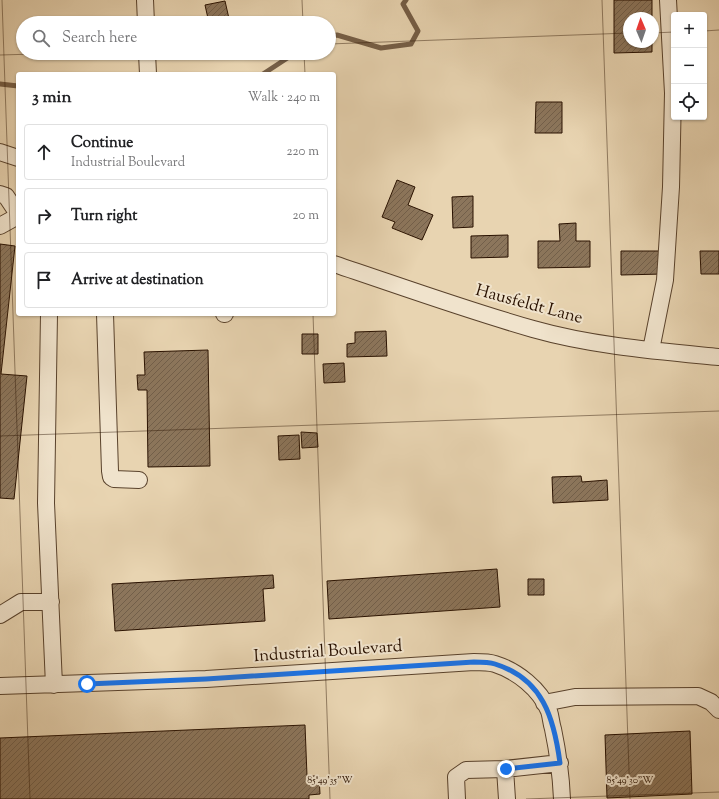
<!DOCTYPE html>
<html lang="en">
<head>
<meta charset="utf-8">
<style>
	:root { --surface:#fff; --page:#f6f6f6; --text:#202124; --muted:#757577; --line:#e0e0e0 }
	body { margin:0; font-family:"Sorts Mill Goudy",serif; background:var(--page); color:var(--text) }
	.controls { position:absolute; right:12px; top:12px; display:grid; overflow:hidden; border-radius:4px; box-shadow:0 1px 3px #0004 }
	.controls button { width:36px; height:36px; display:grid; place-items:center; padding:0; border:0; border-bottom:1px solid var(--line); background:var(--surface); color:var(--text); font:20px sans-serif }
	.compass { position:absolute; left:623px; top:12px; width:36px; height:36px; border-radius:50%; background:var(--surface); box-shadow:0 1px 3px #0004; rotate:358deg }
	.stop { position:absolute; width:12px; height:12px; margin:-9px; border:3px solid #1a73e8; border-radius:50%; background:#fff }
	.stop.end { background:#1a73e8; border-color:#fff; box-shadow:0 1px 4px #0008 }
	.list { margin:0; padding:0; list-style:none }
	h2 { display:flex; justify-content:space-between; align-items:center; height:52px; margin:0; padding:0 16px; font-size:17px }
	h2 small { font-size:13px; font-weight:400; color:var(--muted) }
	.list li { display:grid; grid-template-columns:26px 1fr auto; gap:12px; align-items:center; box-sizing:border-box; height:56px; margin:0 8px 8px; padding:0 8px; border:1px solid var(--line); border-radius:4px }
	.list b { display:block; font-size:15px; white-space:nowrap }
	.list p { margin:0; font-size:13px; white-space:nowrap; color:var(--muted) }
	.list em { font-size:13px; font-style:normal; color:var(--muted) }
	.icon { flex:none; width:22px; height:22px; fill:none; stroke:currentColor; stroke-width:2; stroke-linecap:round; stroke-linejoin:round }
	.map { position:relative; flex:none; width:719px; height:799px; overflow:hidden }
	.search { position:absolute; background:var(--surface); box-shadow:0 1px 3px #0004; left:16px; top:16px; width:320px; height:44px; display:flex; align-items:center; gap:10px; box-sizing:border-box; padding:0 14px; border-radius:22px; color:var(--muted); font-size:15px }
	.panel { position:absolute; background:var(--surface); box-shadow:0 1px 3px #0004; left:16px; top:72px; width:320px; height:244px; border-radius:4px }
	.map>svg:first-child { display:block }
</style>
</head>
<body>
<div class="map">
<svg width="719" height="799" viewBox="0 0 719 799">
	<defs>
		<pattern id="building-hatch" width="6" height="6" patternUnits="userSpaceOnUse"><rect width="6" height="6" fill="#8c765c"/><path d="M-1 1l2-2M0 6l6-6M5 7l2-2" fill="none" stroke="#725f4a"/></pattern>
	</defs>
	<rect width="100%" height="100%" fill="#e8d4b1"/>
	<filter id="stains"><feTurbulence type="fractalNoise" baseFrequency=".005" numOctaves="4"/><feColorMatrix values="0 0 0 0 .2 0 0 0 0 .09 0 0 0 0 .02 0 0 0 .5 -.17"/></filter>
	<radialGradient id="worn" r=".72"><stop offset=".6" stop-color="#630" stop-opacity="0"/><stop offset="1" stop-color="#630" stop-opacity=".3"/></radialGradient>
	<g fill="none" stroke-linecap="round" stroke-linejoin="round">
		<path stroke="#755e46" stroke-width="5" d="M329 37 337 35 381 48 411 44 418 31 403 4 406 0
			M263 74 295 53
			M0 84 18 86"/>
	</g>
	<path fill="url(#building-hatch)" stroke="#291100" d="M614 0H652V18H629V42H652V52L614 53Z
		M225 1 230 23H209L205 5Z
		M536 102H562V133H535Z
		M397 180 415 187 408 205 433 215 422 240 392 228 395 222 382 217Z
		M473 196V227L453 228 452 197Z
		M576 223V241H590V267L538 268V241H560L559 224Z
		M508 235V257L471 258V236Z
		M0 244 15 246 1 374 27 376 14 499 0 498Z
		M621 251H663V274L621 275Z
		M700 251H719V274H701Z
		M386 331 387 356 347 357V344L355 343V332Z
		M302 334H318V354H302Z
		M208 350 210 466 148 467 147 390H138L137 375H145L144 352Z
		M344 363 345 382 324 383 323 364Z
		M301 432 317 433 318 447 302 448Z
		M299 435 300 459 279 460 278 436Z
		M581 476 582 482 607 480 608 500 553 503 552 477Z
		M497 569 500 607 329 619 327 581Z
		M273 575 274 588 263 589 265 621 115 631 112 584Z
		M528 579H544V595H528Z
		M305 725 307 776H319L320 794 309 795V799H0V738Z
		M690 731 692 794 607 798 605 735Z"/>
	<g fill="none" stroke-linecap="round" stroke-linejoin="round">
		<g stroke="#59422c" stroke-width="18">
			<path id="minor" d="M145 0 146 23
				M147 53 148 74
				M0 152 18 158
				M0 194 6 196 18 214
				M0 226 18 216
				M334 264C400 286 466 310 533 329 593 346 657 351 719 357
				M49 314 46 503 54 685
				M105 314 110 471 111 477 114 479 139 480
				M224 314H225
				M651 350 665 280 671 187 673 93 668 0
				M0 615 21 602H51
				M0 686 206 679 474 662C481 662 489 662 495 664 517 671 540 689 549 711 551 717 551 723 553 729 558 753 561 775 562 799
				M544 703 575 697 698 696 711 702 719 710
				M457 799 456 777 466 770 505 769
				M507 799 505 769 560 763"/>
		</g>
		<use href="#minor" stroke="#f0e3cc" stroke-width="16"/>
	</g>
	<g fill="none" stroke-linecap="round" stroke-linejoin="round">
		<path stroke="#1a73e8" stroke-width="5" d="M87 684 206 679 474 662C481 662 489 662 495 664 543 679 554 718 560 763L506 769"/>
	</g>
	<path fill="none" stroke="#291100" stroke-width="1" stroke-opacity="0.45" d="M2 0 30 799M302 0 303 23M602 0 630 799M704 31 719 30M653 33 674 32M329 44 629 33M304 53 305 74M0 55 70 53M313 314 330 799M0 436 719 411M526 799 719 792"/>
	<g text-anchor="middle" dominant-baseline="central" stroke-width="4" stroke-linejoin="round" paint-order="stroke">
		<g font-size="17" fill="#291100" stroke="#f0e3cc">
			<text transform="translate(529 305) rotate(15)">Hausfeldt Lane</text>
			<text transform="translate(328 652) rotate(-4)">Industrial Boulevard</text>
		</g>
	</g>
	<g font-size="10" text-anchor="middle" fill="#291100" stroke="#f0e3cc" stroke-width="4" stroke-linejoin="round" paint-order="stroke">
		<text x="330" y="783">85°49'35"W</text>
		<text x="630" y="783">85°49'30"W</text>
	</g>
	<rect width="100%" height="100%" filter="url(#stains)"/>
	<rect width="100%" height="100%" fill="url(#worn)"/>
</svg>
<div class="controls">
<button>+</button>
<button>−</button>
<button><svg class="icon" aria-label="locate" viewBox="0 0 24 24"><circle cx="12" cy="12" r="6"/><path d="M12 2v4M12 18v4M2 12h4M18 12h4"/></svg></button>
</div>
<svg class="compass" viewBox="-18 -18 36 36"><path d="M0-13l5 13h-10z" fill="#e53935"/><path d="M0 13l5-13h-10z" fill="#757577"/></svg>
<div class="stop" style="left:87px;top:684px"></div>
<div class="stop end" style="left:506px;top:769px"></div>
<div class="search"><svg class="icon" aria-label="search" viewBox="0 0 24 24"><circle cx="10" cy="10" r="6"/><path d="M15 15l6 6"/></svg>Search here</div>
<section class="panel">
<h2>3 min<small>Walk · 240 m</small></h2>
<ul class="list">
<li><svg class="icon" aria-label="ahead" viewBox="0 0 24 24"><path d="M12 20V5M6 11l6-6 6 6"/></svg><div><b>Continue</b><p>Industrial Boulevard</p></div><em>220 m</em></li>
<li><svg class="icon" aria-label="right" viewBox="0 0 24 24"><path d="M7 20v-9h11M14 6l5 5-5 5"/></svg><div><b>Turn right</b></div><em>20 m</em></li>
<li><svg class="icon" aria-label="arrive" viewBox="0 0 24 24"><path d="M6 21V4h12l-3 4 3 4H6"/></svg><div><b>Arrive at destination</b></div></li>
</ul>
</section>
</div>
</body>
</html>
